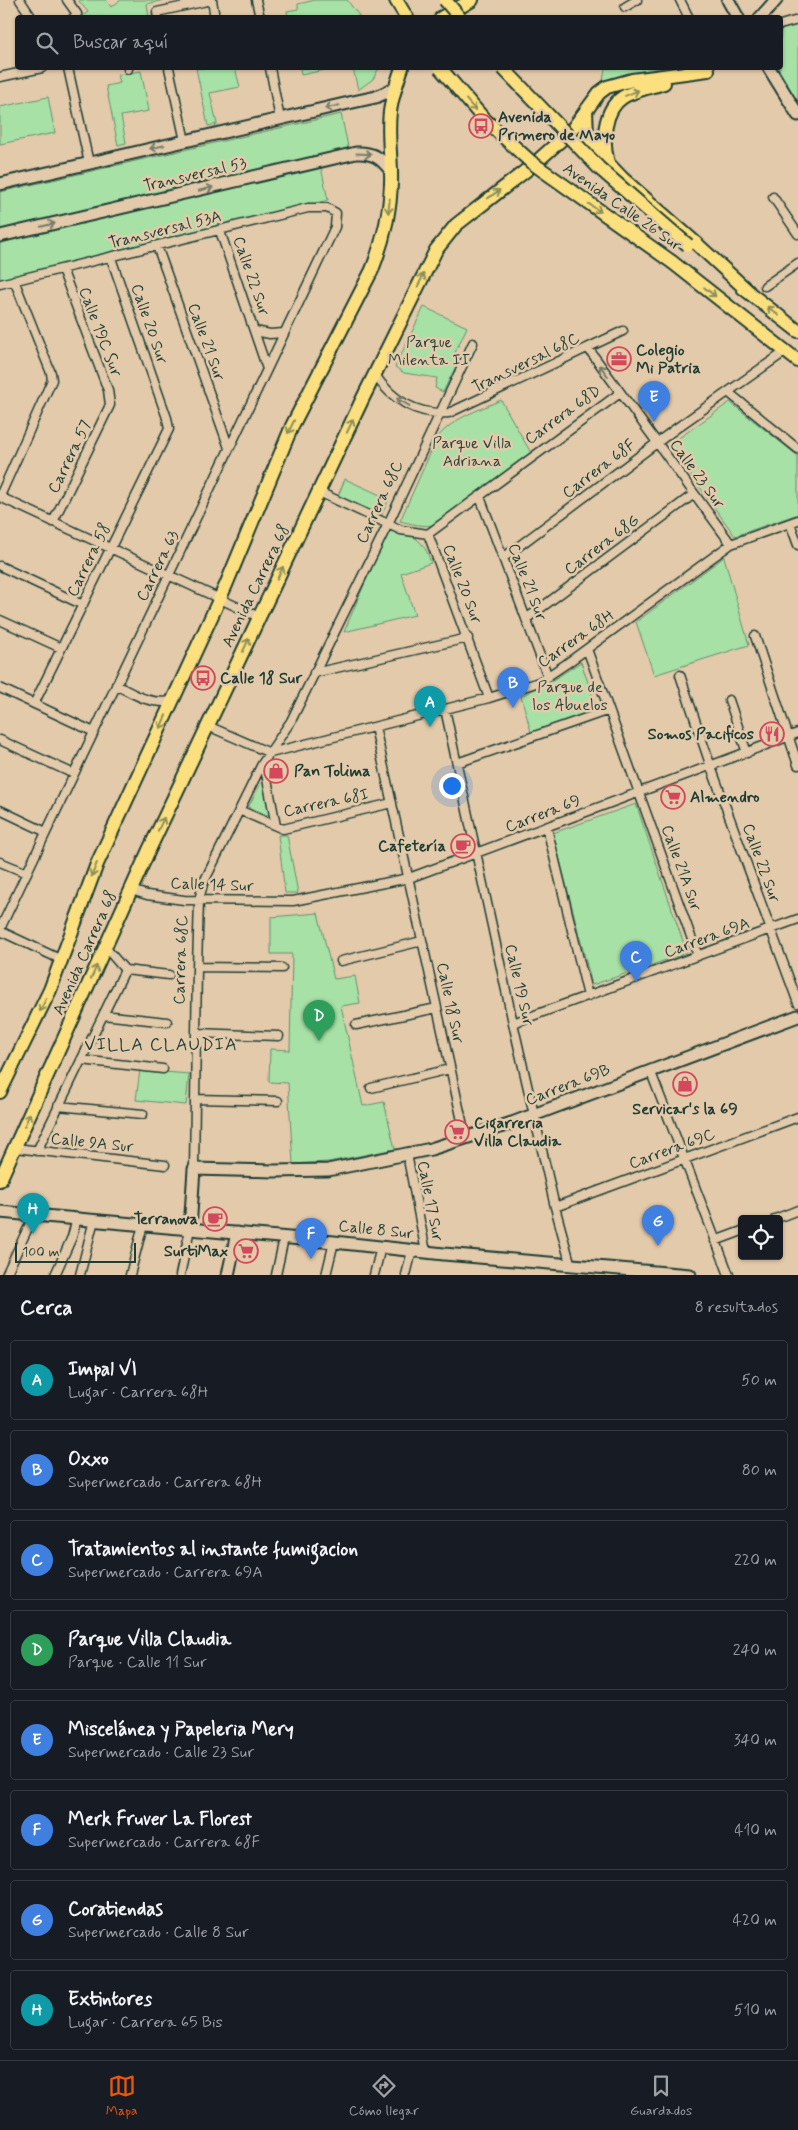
<!DOCTYPE html>
<html lang="es">
<head>
<meta charset="utf-8">
<style>
	:root { --surface:#171b24; --page:#20242c; --text:#f1f3f6; --muted:#9ea1a6; --line:#363941; --accent:#ea580c }
	body { margin:0; font-family:Mynerve,sans-serif; background:var(--page); color:var(--text) }
	.controls { position:absolute; right:15px; bottom:15px; display:grid; overflow:hidden; border-radius:5px; box-shadow:0 1px 4px #0004 }
	.controls button { width:45px; height:45px; display:grid; place-items:center; padding:0; border:0; border-bottom:1px solid var(--line); background:var(--surface); color:var(--text); font:25px sans-serif }
	.scale { position:absolute; left:15px; bottom:12px; width:121px; box-sizing:border-box; padding-left:5px; border:2px solid #1f3d34; border-top:0; font-size:14px; line-height:18px; white-space:nowrap; color:#1f3d34; -webkit-text-stroke:4px #e3caab; paint-order:stroke }
	.you { position:absolute; left:451px; top:785px; width:18px; height:18px; margin:-12px; border:4px solid #fff; border-radius:50%; background:#1a73e8; box-shadow:0 0 0 8px #1a73e833 }
	.badge { display:grid; place-items:center; width:32px; height:32px; border-radius:50%; background:var(--accent); color:#fff; font-size:16px; font-weight:700 }
	.pin { position:absolute; translate:-50% -41px; filter:drop-shadow(0 1px 2px #0008) }
	.pin::after { content:''; position:absolute; top:26px; width:18px; height:15px; background:inherit; clip-path:polygon(0 0,100% 0,50% 100%) }
	.list { margin:0; padding:0; list-style:none }
	h2 { display:flex; justify-content:space-between; align-items:center; height:65px; margin:0; padding:0 20px; font-size:21px }
	h2 small { font-size:16px; font-weight:400; color:var(--muted) }
	.list li { display:grid; grid-template-columns:32px 1fr auto; gap:15px; align-items:center; box-sizing:border-box; height:80px; margin:0 10px 10px; padding:0 10px; border:1px solid var(--line); border-radius:5px }
	.list b { display:block; font-size:19px; white-space:nowrap }
	.list p { margin:0; font-size:16px; white-space:nowrap; color:var(--muted) }
	.list em { font-size:16px; font-style:normal; color:var(--muted) }
	.icon { flex:none; width:28px; height:28px; fill:none; stroke:currentColor; stroke-width:2; stroke-linecap:round; stroke-linejoin:round }
	.map { position:relative; flex:none; width:798px; height:1275px; overflow:hidden }
	.search { position:absolute; background:var(--surface); box-shadow:0 1px 4px #0004; left:15px; right:15px; top:15px; height:55px; display:flex; align-items:center; gap:12px; box-sizing:border-box; padding:0 18px; border-radius:5px; color:var(--muted); font-size:19px }
	.sheet { height:785px; background:var(--surface) }
	nav { display:flex; justify-content:space-around; align-items:center; box-sizing:border-box; height:70px; border-top:1px solid var(--line); background:var(--surface); font-size:14px; color:var(--muted) }
	nav a { display:grid; justify-items:center; gap:2px }
	nav .on { color:var(--accent) }
	.map>svg:first-child { display:block }
</style>
</head>
<body>
<div class="map">
<svg width="798" height="1275" viewBox="0 0 798 1275">
	<rect width="100%" height="100%" fill="#e3caab"/>
	<filter id="ink" filterUnits="userSpaceOnUse"><feTurbulence type="fractalNoise" baseFrequency=".02" numOctaves="2"/><feDisplacementMap in="SourceGraphic" scale="10" xChannelSelector="R" yChannelSelector="G"/><feConvolveMatrix kernelMatrix="1 2 1 2 8 2 1 2 1" color-interpolation-filters="sRGB"/></filter>
	<g filter="url(#ink)">
		<path fill="#a7e1a6" stroke="#638f6d" d="M78 0H106L111 7 121 0H164L147 4 149 18 81 17 88 12Z
			M315 0H347L360 17H288L287 11 298 9V4Z
			M798 22V103L778 68H780L781 27Z
			M196 68H235L240 87 210 93 217 124 208 126Z
			M300 68H334L301 75Z
			M353 68H379L373 79 358 90Z
			M605 68H684L647 74 624 75 603 81Z
			M141 71 149 111 121 116 126 143 118 145 106 86 120 83 118 75Z
			M48 97 55 133 0 144V107Z
			M341 114 349 151 0 231V192Z
			M321 167 328 200 0 281V241Z
			M424 307 467 327 454 355 460 358 443 392 435 388 437 378 404 373 395 367Z
			M501 400 531 453 435 525C423 527 412 524 400 521L437 438C452 418 479 410 501 400Z
			M730 402 798 456V514L735 536 669 445Z
			M345 479 389 499 381 516 338 496Z
			M389 531C414 533 424 540 431 563L401 573 415 615 344 632 386 533Z
			M724 557 749 645 654 675 636 622Z
			M581 662 597 709 531 732 521 696 553 680Z
			M263 780 270 816 248 807Z
			M636 804 687 953 592 985 553 833Z
			M278 835H287L298 893H285Z
			M318 913 334 979 355 976 360 1003 341 1006 363 1106 384 1102 395 1149 328 1162 293 1164 288 1083 269 1082 270 1049 290 1050 292 954H271V917Z
			M140 1070 189 1074 186 1105 136 1100Z"/>
		<g fill="none" stroke-linecap="round" stroke-linejoin="round">
			<g stroke="#1f3d34" stroke-width="11">
				<path id="street" d="M20 0 32 18
					M67 0 77 14 73 18
					M256 0 260 18
					M680 0 689 18
					M625 7 637 0
					M158 18 157 12 212 0 215 18
					M780 25 798 20
					M68 68 89 163
					M128 68V69
					M169 68 185 141
					M270 68 280 119
					M0 77 42 68
					M773 197 798 234
					M220 231 267 369
					M157 246 229 448
					M0 284 308 208H327L336 213 335 227 0 929
					M765 286 798 263
					M255 331 270 334 284 333
					M588 348 731 544
					M375 375C392 400 417 415 449 413L623 331
					M728 392 798 449
					M319 492 401 530 428 534
					M0 496 52 380 51 373 14 280
					M0 497 259 617
					M480 497 548 677
					M53 522 110 405 108 390 62 269
					M790 523 798 545
					M428 534 620 393
					M428 534 489 698
					M503 558 678 427 786 351
					M0 566 83 605
					M526 619 694 494
					M0 620 61 648
					M755 636 798 765
					M587 649 698 956
					M314 673 468 638
					M680 675 711 767 798 1003
					M116 685C136 695 150 705 173 701
					M0 688 94 732
					M729 700 747 753
					M34 704 169 429 167 418 111 258
					M445 709 513 1023 555 1207 571 1266
					M208 726 270 753 489 698 539 682 566 664 731 544 798 520
					M375 727 466 1139
					M0 740 74 774
					M264 763 276 826
					M457 763 609 710
					M0 810 46 832
					M239 810 283 829 392 803
					M547 828 588 996
					M0 862 27 873
					M131 890 147 895 184 900 293 901 409 878 798 733
					M0 931 62 960
					M105 947 125 970 169 975
					M341 961 422 941
					M197 967 282 968
					M103 1015 167 1022
					M513 1023 798 919
					M356 1025 437 1008
					M196 1033 279 1036
					M81 1060 163 1069
					M650 1070 729 1275
					M371 1088 450 1069
					M195 1099 278 1101
					M58 1106 143 1114
					M15 1148 165 1165
					M37 1151 125 970
					M407 1154 426 1252
					M194 1169 197 967 199 900 203 884 262 764 291 721 388 524 473 343
					M555 1207 798 1117
					M775 1219 798 1210
					M715 1241 742 1231
					M6 1275 34 1215
					M55 1275 72 1237 77 1218
					M80 1275 94 1220
					M130 1275 143 1225
					M180 1275 190 1229
					M276 1275 284 1238
					M326 1275 334 1242
					M374 1275 381 1247
					M406 1275 412 1251"/>
			</g>
			<g stroke="#1f3d34" stroke-width="15">
				<path id="secondary" d="M728 0 738 18
					M760 18 776 0
					M769 68 798 115
					M0 184 353 102 376 97 395 88
					M0 236 356 153C373 152 381 158 391 171
					M0 1212 334 1242 444 1254 690 1275
					M190 1229 194 1169 274 1171 328 1170 431 1149 512 1123 798 1016
					M228 1275 237 1233"/>
			</g>
			<g stroke="#1f3d34" stroke-width="16">
				<path id="primary" d="M396 0 407 18
					M441 18 472 0
					M586 110 587 135 602 157 622 178 698 245 749 292
					M608 163C602 142 603 110 623 97 635 90 651 87 664 83
					M672 262 798 361
					M743 288 798 331
					M0 1092 50 990 97 864 226 585 292 426 372 270C383 242 390 215 391 184 392 160 387 136 390 112 392 96 397 82 402 68
					M0 1180 149 850 362 400 436 250 456 225 533 165 571 131 599 93 607 87 632 80 708 70"/>
			</g>
			<use href="#street" stroke="#e3caab" stroke-width="8"/>
			<use href="#secondary" stroke="#e3caab" stroke-width="11"/>
			<use href="#primary" stroke="#fce080" stroke-width="12"/>
			<g stroke="#1f3d34" stroke-width="16" stroke-linecap="butt">
				<path id="primary-bridge" d="M445 0 460 18
					M440 68 483 118 531 162 672 262
					M503 68 599 168 688 245"/>
			</g>
			<use href="#primary-bridge" stroke="#fce080" stroke-width="12"/>
		</g>
		<defs><path id="oneway-shaft" d="M-6 0H5M1.5-3L5.5 0L1.5 3" fill="none" stroke-width="1.6" stroke-linecap="round" stroke-linejoin="round" transform="scale(1.25)"/></defs>
		<g stroke="#8e8e5a">
			<use href="#oneway-shaft" transform="translate(632 93) rotate(-22)"/>
			<use href="#oneway-shaft" transform="translate(471 105) rotate(48)"/>
			<use href="#oneway-shaft" transform="translate(494 194) rotate(-36)"/>
			<use href="#oneway-shaft" transform="translate(389 206) rotate(96)"/>
			<use href="#oneway-shaft" transform="translate(595 208) rotate(34)"/>
			<use href="#oneway-shaft" transform="translate(421 280) rotate(-64)"/>
			<use href="#oneway-shaft" transform="translate(710 292) rotate(38)"/>
			<use href="#oneway-shaft" transform="translate(773 311) rotate(-142)"/>
			<use href="#oneway-shaft" transform="translate(350 426) rotate(-65)"/>
			<use href="#oneway-shaft" transform="translate(291 427) rotate(115)"/>
			<use href="#oneway-shaft" transform="translate(280 573) rotate(-64)"/>
			<use href="#oneway-shaft" transform="translate(246 645) rotate(-65)"/>
			<use href="#oneway-shaft" transform="translate(163 722) rotate(115)"/>
			<use href="#oneway-shaft" transform="translate(161 824) rotate(-65)"/>
			<use href="#oneway-shaft" transform="translate(94 870) rotate(112)"/>
			<use href="#oneway-shaft" transform="translate(94 972) rotate(-66)"/>
			<use href="#oneway-shaft" transform="translate(43 1005) rotate(116)"/>
			<use href="#oneway-shaft" transform="translate(27 1120) rotate(-66)"/>
		</g>
		<g stroke="#777c6a">
			<use href="#oneway-shaft" transform="translate(332 107) rotate(167)"/>
			<use href="#oneway-shaft" transform="translate(157 147) rotate(167)"/>
			<use href="#oneway-shaft" transform="translate(364 154) rotate(3)"/>
			<use href="#oneway-shaft" transform="translate(206 189) rotate(-13)"/>
			<use href="#oneway-shaft" transform="translate(48 225) rotate(-13)"/>
			<use href="#oneway-shaft" transform="translate(604 371) rotate(-126)"/>
			<use href="#oneway-shaft" transform="translate(403 402) rotate(-149)"/>
		</g>
	</g>
	<defs>
		<g id="bus-ring" transform="scale(1.25)"><circle r="9.5" fill="#e3caab" stroke="#d1495b" stroke-width="1.5"/><path d="M-5-6H5V4H4V6H2V4H-2V6H-4V4H-5ZM-3.5-4V0h7V-4ZM-3.5 1.2v1.5H-2V1.2ZM2 1.2v1.5H3.5V1.2Z" fill="#d1495b"/></g>
		<g id="office-ring" transform="scale(1.25)"><circle r="9.5" fill="#e3caab" stroke="#d1495b" stroke-width="1.5"/><path d="M-6-3h4V-5.5h4V-3h4V5H-6ZM-1-4.5V-3h2v-1.5ZM-6 0V1H6V0Z" fill="#d1495b"/></g>
		<g id="restaurant-ring" transform="scale(1.25)"><circle r="9.5" fill="#e3caab" stroke="#d1495b" stroke-width="1.5"/><path d="M-5-6h1v4h1v-4h1v4h1v-4h1v5L-1.5 .5V6h-2V.5L-5-1ZM5-6V6H3V1.5H1.5Q1.5-4 5-6Z" fill="#d1495b"/></g>
		<g id="shop-ring" transform="scale(1.25)"><circle r="9.5" fill="#e3caab" stroke="#d1495b" stroke-width="1.5"/><path d="M-5-2.5h2.3a2.7 3.5 0 0 1 5.4 0H5L5.5 6h-11ZM-1.5-2.5h3a1.5 2.3 0 0 0-3 0Z" fill="#d1495b"/></g>
		<g id="supermarket-ring" transform="scale(1.25)"><circle r="9.5" fill="#e3caab" stroke="#d1495b" stroke-width="1.5"/><path d="M-6-5.5h2.5l.6 2H6L4.5 2H-2.5L-4.4-4H-6ZM-1.5 3.2a1.3 1.3 0 1 0 .1 0ZM3 3.2a1.3 1.3 0 1 0 .1 0Z" fill="#d1495b"/></g>
		<g id="cafe-ring" transform="scale(1.25)"><circle r="9.5" fill="#e3caab" stroke="#d1495b" stroke-width="1.5"/><path d="M-5.5-4.5H6V0H3Q3 3.5 0 3.5H-2.5Q-5.5 3.5-5.5 0ZM3-3.2v2h1.7v-2ZM-6 4.5H4V6H-6Z" fill="#d1495b"/></g>
	</defs>
	<g fill-rule="evenodd">
		<use href="#bus-ring" x="481" y="126"/>
		<use href="#office-ring" x="619" y="359"/>
		<use href="#bus-ring" x="203" y="678"/>
		<use href="#restaurant-ring" x="772" y="734"/>
		<use href="#shop-ring" x="276" y="771"/>
		<use href="#supermarket-ring" x="673" y="797"/>
		<use href="#cafe-ring" x="463" y="846"/>
		<use href="#shop-ring" x="685" y="1084"/>
		<use href="#supermarket-ring" x="457" y="1132"/>
		<use href="#cafe-ring" x="215" y="1219"/>
		<use href="#supermarket-ring" x="246" y="1251"/>
	</g>
	<g text-anchor="middle" dominant-baseline="central" stroke-width="5" stroke-linejoin="round" paint-order="stroke">
		<g font-size="16" font-weight="bold" fill="#1f3d34" stroke="#e3caab" text-anchor="start">
			<text x="498" y="117">Avenida<tspan x="498" dy="18">Primero de Mayo</tspan></text>
			<text x="636" y="350">Colegio<tspan x="636" dy="18">Mi Patria</tspan></text>
			<text x="220" y="678">Calle 18 Sur</text>
			<text x="754" y="734" text-anchor="end">Somos Pacificos</text>
			<text x="294" y="771">Pan Tolima</text>
			<text x="690" y="797">Almendro</text>
			<text x="446" y="846" text-anchor="end">Cafetería</text>
			<text x="685" y="1109" text-anchor="middle">Servicar's la 69</text>
			<text x="474" y="1123">Cigarreria<tspan x="474" dy="18">Villa Claudia</tspan></text>
			<text x="198" y="1219" text-anchor="end">Terranova</text>
			<text x="228" y="1251" text-anchor="end">SurtiMax</text>
		</g>
		<g font-size="16" fill="#1f3d34" stroke="#e3caab">
			<text transform="translate(195 175) rotate(-13)">Transversal 53</text>
			<text transform="translate(622 207) rotate(35)">Avenida Calle 26 Sur</text>
			<text transform="translate(165 230) rotate(-14)">Transversal 53A</text>
			<text transform="translate(251 276) rotate(71)">Calle 22 Sur</text>
			<text transform="translate(149 324) rotate(71)">Calle 20 Sur</text>
			<text transform="translate(100 332) rotate(69)">Calle 19C Sur</text>
			<text transform="translate(206 342) rotate(70)">Calle 21 Sur</text>
			<text transform="translate(526 363) rotate(-26)">Transversal 68C</text>
			<text transform="translate(563 415) rotate(-36)">Carrera 68D</text>
			<text transform="translate(70 457) rotate(-64)">Carrera 57</text>
			<text transform="translate(599 469) rotate(-37)">Carrera 68F</text>
			<text transform="translate(697 474) rotate(54)">Calle 23 Sur</text>
			<text transform="translate(380 502) rotate(-65)">Carrera 68C</text>
			<text transform="translate(602 545) rotate(-37)">Carrera 68G</text>
			<text transform="translate(89 560) rotate(-64)">Carrera 58</text>
			<text transform="translate(158 566) rotate(-64)">Carrera 63</text>
			<text transform="translate(527 582) rotate(69)">Calle 21 Sur</text>
			<text transform="translate(462 584) rotate(69)">Calle 20 Sur</text>
			<text transform="translate(256 586) rotate(-64)">Avenida Carrera 68</text>
			<text transform="translate(576 639) rotate(-35)">Carrera 68H</text>
			<text transform="translate(326 803) rotate(-12)">Carrera 68I</text>
			<text transform="translate(543 814) rotate(-21)">Carrera 69</text>
			<text transform="translate(761 863) rotate(70)">Calle 22 Sur</text>
			<text transform="translate(681 868) rotate(70)">Calle 21A Sur</text>
			<text transform="translate(212 885) rotate(2)">Calle 14 Sur</text>
			<text transform="translate(707 938) rotate(-20)">Carrera 69A</text>
			<text transform="translate(85 953) rotate(-66)">Avenida Carrera 68</text>
			<text transform="translate(181 960) rotate(-88)">Carrera 68C</text>
			<text transform="translate(519 985) rotate(77)">Calle 19 Sur</text>
			<text transform="translate(450 1003) rotate(78)">Calle 18 Sur</text>
			<text transform="translate(568 1085) rotate(-21)">Carrera 69B</text>
			<text transform="translate(92 1143) rotate(6)">Calle 9A Sur</text>
			<text transform="translate(672 1149) rotate(-20)">Carrera 69C</text>
			<text transform="translate(430 1201) rotate(79)">Calle 17 Sur</text>
			<text transform="translate(376 1230) rotate(6)">Calle 8 Sur</text>
		</g>
		<g font-size="16" fill="#26453a" stroke="#e3caab">
			<text x="429" y="342">Parque<tspan x="429" dy="18">Milenta II</tspan></text>
			<text x="472" y="443">Parque Villa<tspan x="472" dy="18">Adriana</tspan></text>
			<text x="570" y="687">Parque de<tspan x="570" dy="18">los Abuelos</tspan></text>
		</g>
		<g font-size="18" letter-spacing="1" fill="#1f3d34" stroke="#e3caab">
			<text x="161" y="1045">VILLA CLAUDIA</text>
		</g>
	</g>
</svg>
<div class="controls">
<button><svg class="icon" aria-label="locate" viewBox="0 0 24 24"><circle cx="12" cy="12" r="6"/><path d="M12 2v4M12 18v4M2 12h4M18 12h4"/></svg></button>
</div>
<div class="scale">100 m</div>
<div class="you"></div>
<div class="pin badge" style="left:430px;top:727px;background:#0f9aa8">A</div>
<div class="pin badge" style="left:513px;top:708px;background:#3f7fe0">B</div>
<div class="pin badge" style="left:636px;top:982px;background:#3f7fe0">C</div>
<div class="pin badge" style="left:319px;top:1041px;background:#2e9e5b">D</div>
<div class="pin badge" style="left:654px;top:422px;background:#3f7fe0">E</div>
<div class="pin badge" style="left:311px;top:1259px;background:#3f7fe0">F</div>
<div class="pin badge" style="left:658px;top:1246px;background:#3f7fe0">G</div>
<div class="pin badge" style="left:33px;top:1234px;background:#0f9aa8">H</div>
<div class="search"><svg class="icon" aria-label="search" viewBox="0 0 24 24"><circle cx="10" cy="10" r="6"/><path d="M15 15l6 6"/></svg>Buscar aquí</div>
</div>
<section class="sheet">
<h2>Cerca<small>8 resultados</small></h2>
<ul class="list">
<li><span class="badge" style="background:#0f9aa8">A</span><div><b>Impal VI</b><p>Lugar · Carrera 68H</p></div><em>50 m</em></li>
<li><span class="badge" style="background:#3f7fe0">B</span><div><b>Oxxo</b><p>Supermercado · Carrera 68H</p></div><em>80 m</em></li>
<li><span class="badge" style="background:#3f7fe0">C</span><div><b>Tratamientos al instante fumigacion</b><p>Supermercado · Carrera 69A</p></div><em>220 m</em></li>
<li><span class="badge" style="background:#2e9e5b">D</span><div><b>Parque Villa Claudia</b><p>Parque · Calle 11 Sur</p></div><em>240 m</em></li>
<li><span class="badge" style="background:#3f7fe0">E</span><div><b>Miscelánea y Papeleria Mery</b><p>Supermercado · Calle 23 Sur</p></div><em>340 m</em></li>
<li><span class="badge" style="background:#3f7fe0">F</span><div><b>Merk Fruver La Florest</b><p>Supermercado · Carrera 68F</p></div><em>410 m</em></li>
<li><span class="badge" style="background:#3f7fe0">G</span><div><b>Coratiendas</b><p>Supermercado · Calle 8 Sur</p></div><em>420 m</em></li>
<li><span class="badge" style="background:#0f9aa8">H</span><div><b>Extintores</b><p>Lugar · Carrera 65 Bis</p></div><em>510 m</em></li>
</ul>
</section>
<nav>
<a class="on"><svg class="icon" aria-label="map" viewBox="0 0 24 24"><path d="M3 6l6-2 6 2 6-2v14l-6 2-6-2-6 2zM9 4v14M15 6v14"/></svg>Mapa</a>
<a><svg class="icon" aria-label="directions" viewBox="0 0 24 24"><path d="M12 3l9 9-9 9-9-9zM9 14v-3h6M13 9l2 2-2 2"/></svg>Cómo llegar</a>
<a><svg class="icon" aria-label="saved" viewBox="0 0 24 24"><path d="M7 4h10v16l-5-4-5 4z"/></svg>Guardados</a>
</nav>
</body>
</html>
